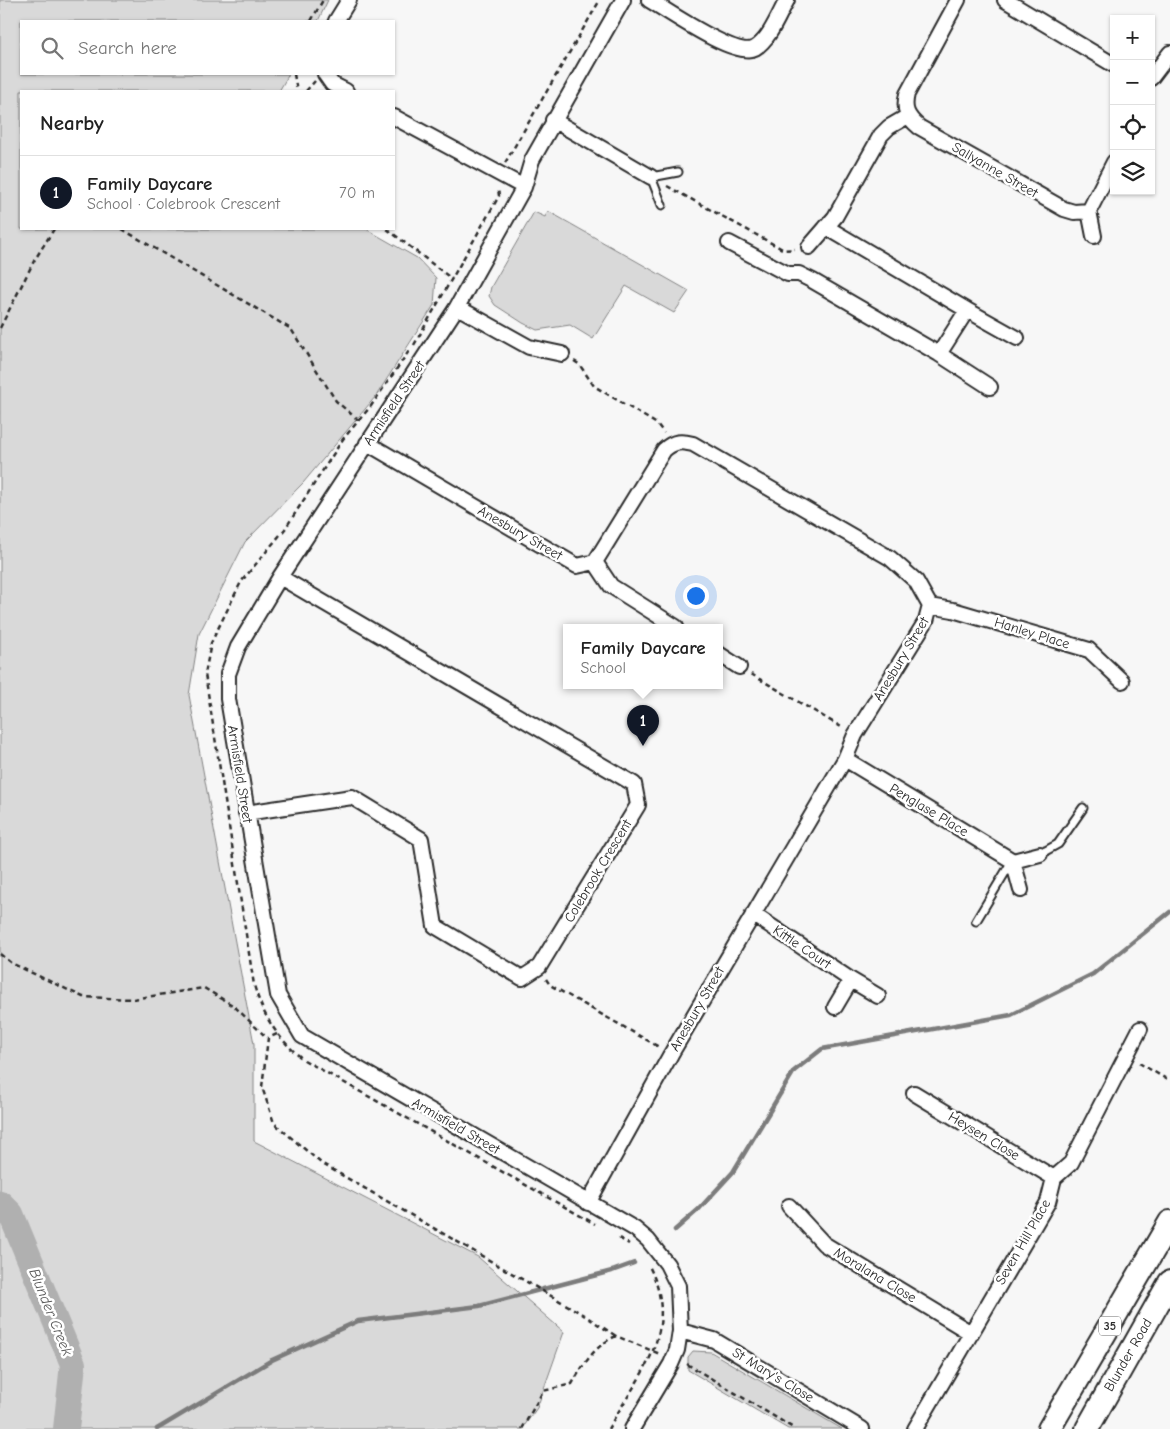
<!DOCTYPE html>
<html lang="en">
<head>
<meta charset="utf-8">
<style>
	:root { --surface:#fff; --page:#f2f2f2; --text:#222; --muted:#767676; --line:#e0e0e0; --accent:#111827 }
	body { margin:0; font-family:"Comic Neue",sans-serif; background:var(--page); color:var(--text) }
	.controls { position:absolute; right:15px; top:15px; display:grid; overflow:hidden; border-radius:0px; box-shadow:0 1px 4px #0004 }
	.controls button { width:45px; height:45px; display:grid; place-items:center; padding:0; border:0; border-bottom:1px solid var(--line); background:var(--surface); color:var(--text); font:25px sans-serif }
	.you { position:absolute; left:695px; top:595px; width:18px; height:18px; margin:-12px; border:4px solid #fff; border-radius:50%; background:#1a73e8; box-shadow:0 0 0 8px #1a73e833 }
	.badge { display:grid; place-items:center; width:32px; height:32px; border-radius:50%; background:var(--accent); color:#fff; font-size:16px; font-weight:700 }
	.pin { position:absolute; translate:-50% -41px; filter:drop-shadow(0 1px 2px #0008) }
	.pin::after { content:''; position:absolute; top:26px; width:18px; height:15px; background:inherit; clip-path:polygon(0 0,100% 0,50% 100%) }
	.popup { position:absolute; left:563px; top:624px; width:160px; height:65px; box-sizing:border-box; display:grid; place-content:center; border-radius:0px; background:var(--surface); filter:drop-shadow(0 1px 4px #0005); font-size:16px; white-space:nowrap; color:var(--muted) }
	.popup b { font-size:19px; color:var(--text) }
	.popup::after { content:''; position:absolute; left:50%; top:100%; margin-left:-10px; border:10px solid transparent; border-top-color:var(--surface) }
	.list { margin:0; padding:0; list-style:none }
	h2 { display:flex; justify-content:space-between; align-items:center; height:65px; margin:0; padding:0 20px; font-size:21px }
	h2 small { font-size:16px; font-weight:400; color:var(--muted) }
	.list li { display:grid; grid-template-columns:32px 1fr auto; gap:15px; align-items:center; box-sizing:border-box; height:75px; padding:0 20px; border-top:1px solid var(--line) }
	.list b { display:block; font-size:19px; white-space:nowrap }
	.list p { margin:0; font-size:16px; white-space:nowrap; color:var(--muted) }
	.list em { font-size:16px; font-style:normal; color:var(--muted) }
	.icon { flex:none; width:28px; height:28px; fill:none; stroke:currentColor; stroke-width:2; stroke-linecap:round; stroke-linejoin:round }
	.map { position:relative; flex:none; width:1170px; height:1429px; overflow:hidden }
	.search { position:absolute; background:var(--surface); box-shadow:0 1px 4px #0004; left:20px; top:20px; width:375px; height:55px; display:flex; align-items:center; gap:12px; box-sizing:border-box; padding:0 18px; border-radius:0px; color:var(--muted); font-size:19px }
	.panel { position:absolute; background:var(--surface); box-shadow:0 1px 4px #0004; left:20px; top:90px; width:375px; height:140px; border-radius:0px }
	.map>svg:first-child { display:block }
</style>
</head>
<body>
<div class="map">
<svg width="1170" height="1429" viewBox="0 0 1170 1429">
	<rect width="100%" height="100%" fill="#f7f7f7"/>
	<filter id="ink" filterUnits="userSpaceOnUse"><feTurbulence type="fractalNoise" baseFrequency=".02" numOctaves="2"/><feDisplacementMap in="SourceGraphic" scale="10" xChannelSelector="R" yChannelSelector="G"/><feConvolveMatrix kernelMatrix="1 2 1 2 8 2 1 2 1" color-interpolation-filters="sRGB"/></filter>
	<g filter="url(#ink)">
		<path fill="#d9d9d9" stroke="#828282" d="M0 0H328L318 21H21V74H289L279 91H21V229H366L417 258 436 278 434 305 376 396 303 483 245 542 199 634 189 695 254 1044V1141L478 1257 564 1332 537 1408 522 1429H0Z
			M548 211 689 291 674 313 626 286 593 339 570 325 537 330 523 323 495 305 489 296 491 287 534 212 545 217Z
			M693 1351 711 1352 842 1429H788L688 1370V1357Z"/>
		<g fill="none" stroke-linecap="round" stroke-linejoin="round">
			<path stroke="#7b7b7b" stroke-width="4.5" d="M675 1230 699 1209 733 1172 794 1071 822 1049 1011 1015 1093 974 1170 912
				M157 1429 272 1360 358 1321 479 1306 612 1271 634 1263"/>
			<path stroke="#b0b0b0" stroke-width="26" d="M0 1203 11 1214 73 1364 66 1429"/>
			<g stroke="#2b2b2b" stroke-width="11">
				<path id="service" d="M662 205 651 177 678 172
					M1040 854 1058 844 1083 808
					M976 921 1012 861"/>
			</g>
			<g stroke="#2b2b2b" stroke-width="18">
				<path id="minor" d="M623 0 532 160 524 187 457 307 280 577 238 647 228 674V699L278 995 302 1036 635 1229 648 1240 667 1264 678 1286 680 1331 677 1350 671 1364 632 1429
					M649 0C668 11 736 59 755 48 770 39 779 14 787 0
					M958 0 907 94C903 109 907 117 919 127L1064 209 1074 212 1089 211
					M1005 0 1114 65
					M336 21 349 0
					M325 74 332 84 346 91
					M1151 78 1170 53
					M394 117 524 187
					M553 120 651 177
					M826 227 967 310
					M1094 236 1089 211 1114 162
					M729 243 788 274H799L813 281 939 354
					M809 247 835 217 881 135 889 127 908 116
					M457 307 529 347 562 354
					M990 387 939 354 967 310 1017 338
					M367 443 577 566 595 562 664 450C674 441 681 441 693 444L890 558 916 581 930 606 926 621 855 735 845 759 671 1054 588 1203
					M595 562 611 586 676 627
					M930 606 953 610 1089 650 1122 681
					M719 654 739 667
					M845 759 1013 861 1021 890
					M246 813 352 797 421 839 435 926 522 978 539 967 638 805 634 784 280 577
					M1013 861 1040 854
					M753 914 851 980 835 1007
					M851 980 878 996
					M914 1093 1054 1178
					M789 1206 824 1244 971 1333
					M680 1331 714 1340 862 1429
					M915 1429 1048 1202 1054 1178 1071 1163 1140 1029"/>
			</g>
			<g stroke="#2b2b2b" stroke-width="26">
				<path id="primary" d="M1049 1429 1170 1222
					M1087 1429 1170 1282"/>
			</g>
			<path stroke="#2b2b2b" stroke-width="2.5" stroke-dasharray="5 4" stroke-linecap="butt" d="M311 21 323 0
				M294 74 297 91
				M306 91 315 81
				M505 163 600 0
				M667 186 784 250 795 249
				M122 229 291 329 336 401 358 420
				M387 229 452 279
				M0 328 34 261 54 229
				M414 345 499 196 498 188
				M409 351 371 406 343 439 285 529 241 582 211 643 205 674 254 985C263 1017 278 1039 304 1060L595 1224
				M574 361 579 364 594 386 657 424 664 433
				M751 674 843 728
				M0 954 11 963 83 997 133 999 204 988 234 1006 268 1039
				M546 979 550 985 659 1047
				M277 1034 268 1038 262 1087 274 1123 321 1163 579 1312 616 1336
				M1139 1063 1170 1081
				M619 1238 629 1244
				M687 1364 795 1429
				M522 1429 543 1391 572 1384C584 1364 594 1346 616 1336L660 1354
				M608 1429C639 1375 682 1331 649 1266"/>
			<use href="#service" stroke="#fff" stroke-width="7"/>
			<use href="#minor" stroke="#fff" stroke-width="14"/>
			<use href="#primary" stroke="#fff" stroke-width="22"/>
		</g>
	</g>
	<g text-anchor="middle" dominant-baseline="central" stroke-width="5" stroke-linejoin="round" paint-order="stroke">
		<rect fill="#fff" stroke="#6b6b6b" stroke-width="1" x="1099" y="1316.5" width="22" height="19" rx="4"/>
		<g font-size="12" font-weight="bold" fill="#2b2b2b">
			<text x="1110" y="1326">35</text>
		</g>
		<g font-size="14" fill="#2b2b2b" stroke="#fff">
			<text transform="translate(995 170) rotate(30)">Sallyanne Street</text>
			<text transform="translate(394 403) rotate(-56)">Armisfield Street</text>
			<text transform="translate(520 533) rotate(30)">Anesbury Street</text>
			<text transform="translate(1032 633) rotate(17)">Hanley Place</text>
			<text transform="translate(901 659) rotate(-59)">Anesbury Street</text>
			<text transform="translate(240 774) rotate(81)">Armisfield Street</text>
			<text transform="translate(929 810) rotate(31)">Penglase Place</text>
			<text transform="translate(598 871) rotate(-59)">Colebrook Crescent</text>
			<text transform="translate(802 947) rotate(34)">Kittle Court</text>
			<text transform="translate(697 1009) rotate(-60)">Anesbury Street</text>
			<text transform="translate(456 1126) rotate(30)">Armisfield Street</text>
			<text transform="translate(984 1136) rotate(31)">Heysen Close</text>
			<text transform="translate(1023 1242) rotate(-60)">Seven Hill Place</text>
			<text transform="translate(875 1275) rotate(31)">Moralana Close</text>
			<text transform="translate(1128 1355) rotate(-60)">Blunder Road</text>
			<text transform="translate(773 1375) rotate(31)">St Mary's Close</text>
		</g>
		<g font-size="15" font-style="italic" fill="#5a5a5a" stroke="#fff">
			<text transform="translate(51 1312) rotate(68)">Blunder Creek</text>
		</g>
	</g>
</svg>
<div class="controls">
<button>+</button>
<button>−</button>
<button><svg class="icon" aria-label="locate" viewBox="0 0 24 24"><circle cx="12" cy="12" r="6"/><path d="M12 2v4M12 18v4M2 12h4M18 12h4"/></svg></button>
<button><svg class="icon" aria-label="layers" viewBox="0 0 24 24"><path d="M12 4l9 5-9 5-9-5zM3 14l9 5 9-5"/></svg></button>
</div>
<div class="you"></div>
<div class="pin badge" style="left:643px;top:746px">1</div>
<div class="popup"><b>Family Daycare</b>School</div>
<div class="search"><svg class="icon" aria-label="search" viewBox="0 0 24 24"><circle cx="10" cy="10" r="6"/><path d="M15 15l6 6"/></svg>Search here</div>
<section class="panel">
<h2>Nearby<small></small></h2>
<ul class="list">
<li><span class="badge">1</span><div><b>Family Daycare</b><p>School · Colebrook Crescent</p></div><em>70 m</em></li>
</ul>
</section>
</div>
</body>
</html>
